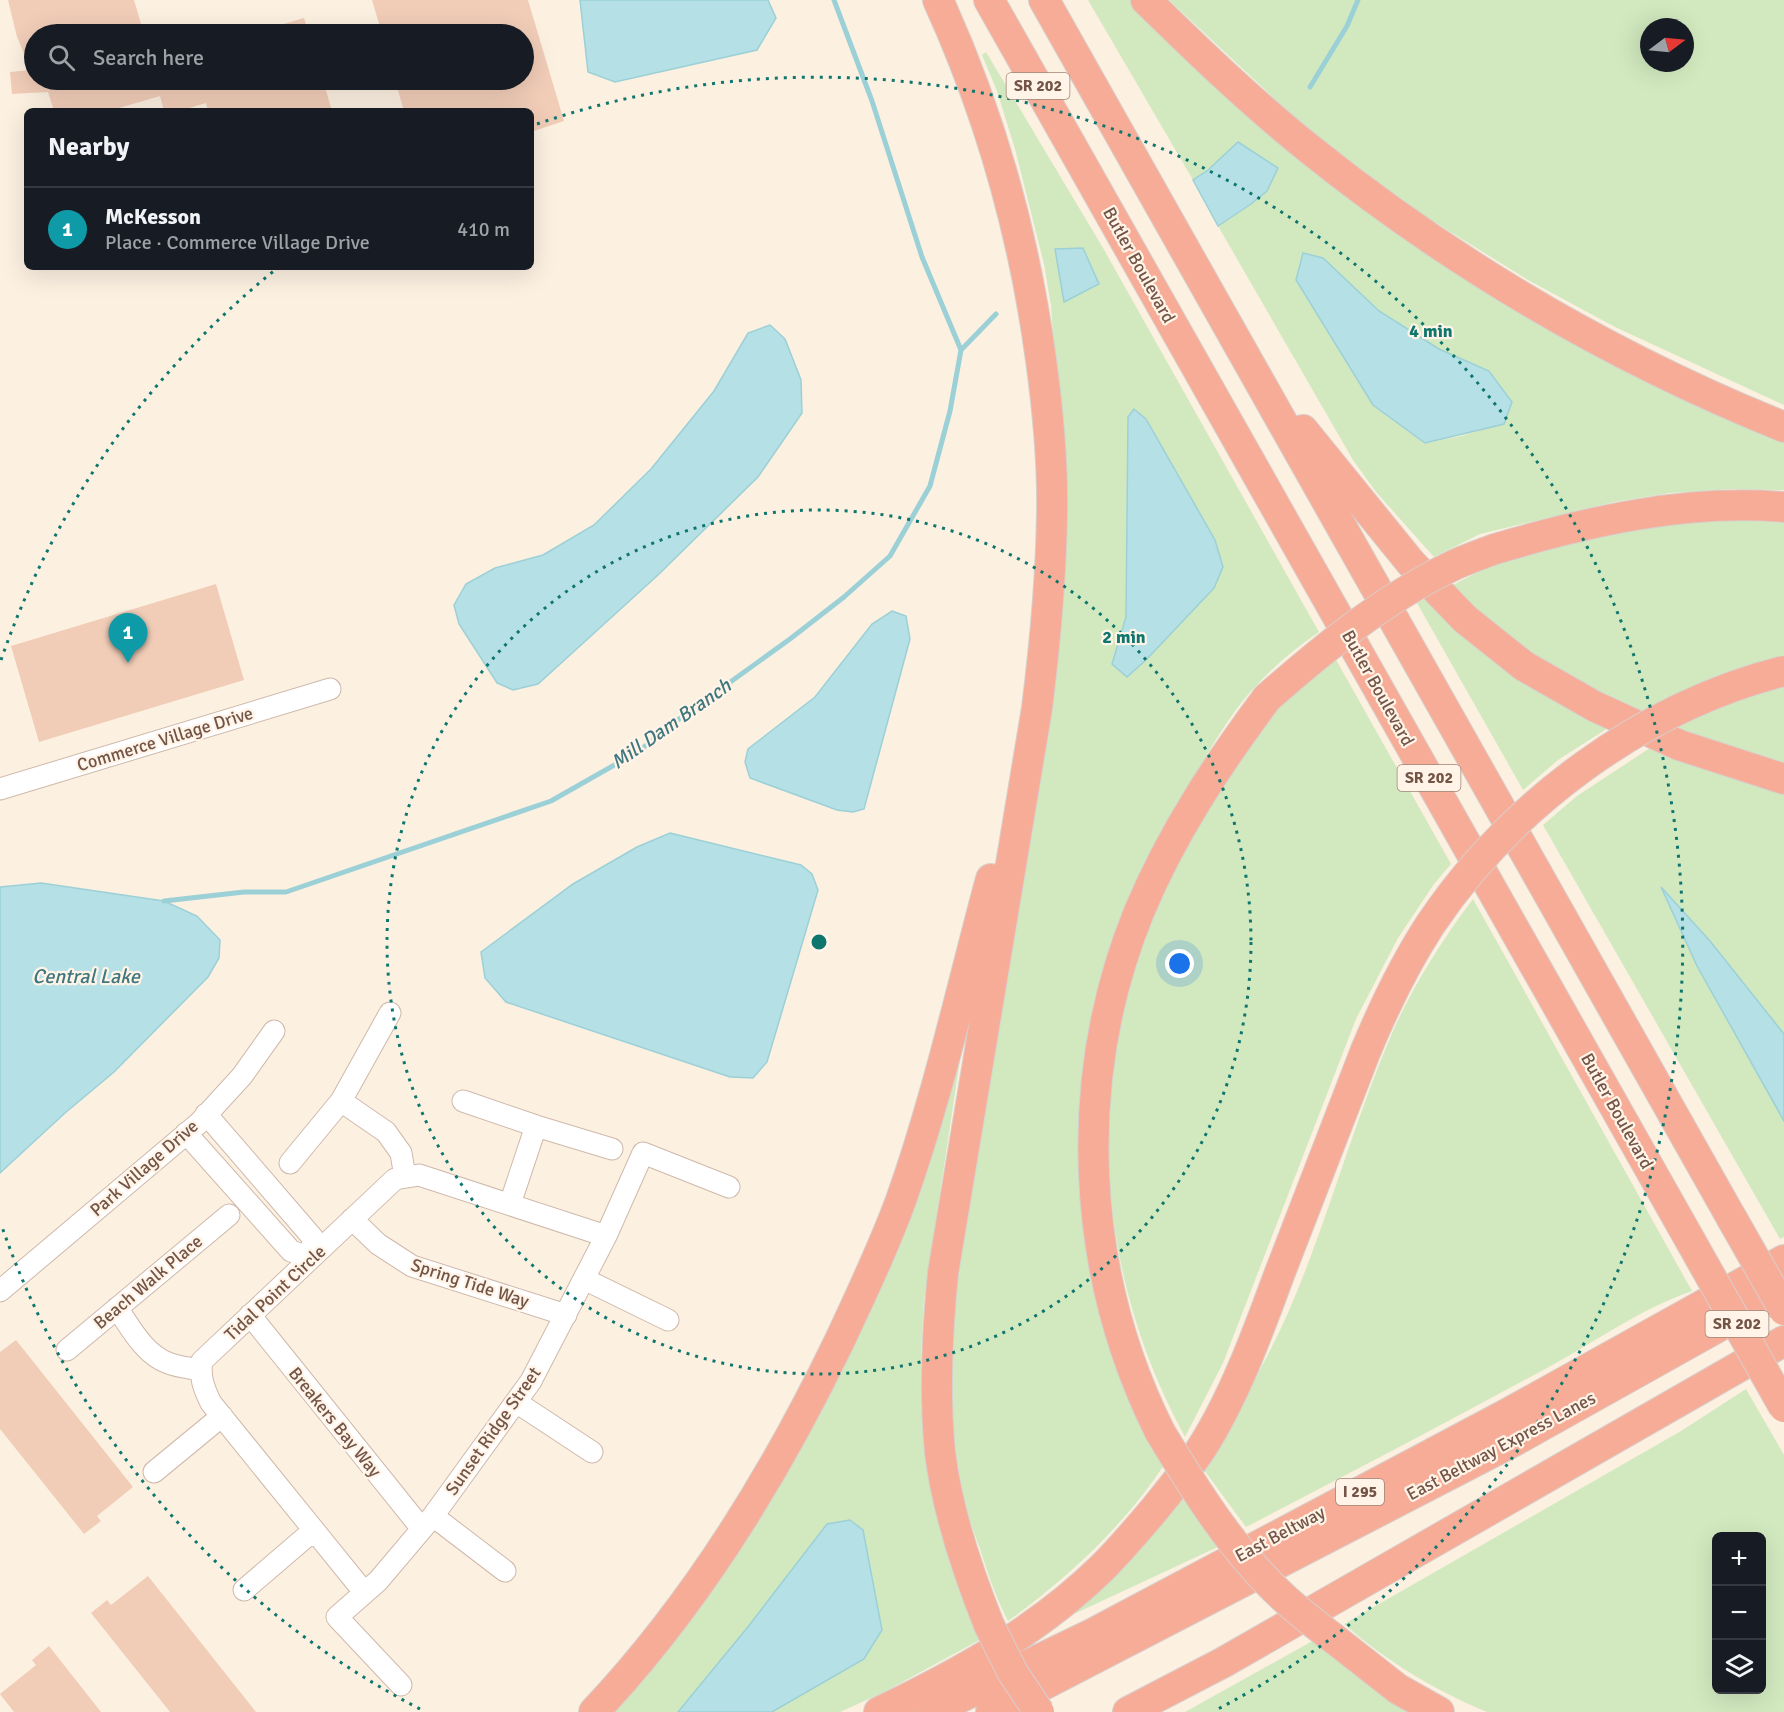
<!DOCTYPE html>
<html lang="en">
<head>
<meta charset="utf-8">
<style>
	:root { --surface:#171b24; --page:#20242c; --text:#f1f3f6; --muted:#9ea1a6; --line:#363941; --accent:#e76245 }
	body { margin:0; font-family:Signika,sans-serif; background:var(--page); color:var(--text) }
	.controls { position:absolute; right:18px; bottom:18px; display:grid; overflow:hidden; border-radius:9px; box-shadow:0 6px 24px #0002 }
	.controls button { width:54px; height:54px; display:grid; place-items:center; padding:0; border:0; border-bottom:2px solid var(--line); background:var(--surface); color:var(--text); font:30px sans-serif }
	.compass { position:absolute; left:1640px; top:18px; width:54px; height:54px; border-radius:50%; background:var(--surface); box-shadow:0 6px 24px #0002; rotate:74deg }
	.you { position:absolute; left:1180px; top:964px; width:21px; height:21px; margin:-15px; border:4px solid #fff; border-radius:50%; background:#1a73e8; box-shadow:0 0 0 9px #1a73e833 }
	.badge { display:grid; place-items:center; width:39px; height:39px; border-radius:50%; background:var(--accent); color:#fff; font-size:20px; font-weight:700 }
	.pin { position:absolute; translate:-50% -50px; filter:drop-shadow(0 2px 3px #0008) }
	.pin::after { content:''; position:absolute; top:32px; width:21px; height:18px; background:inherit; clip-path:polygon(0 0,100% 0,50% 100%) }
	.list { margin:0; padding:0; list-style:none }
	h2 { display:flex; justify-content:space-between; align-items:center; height:78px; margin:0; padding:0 24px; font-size:26px }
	h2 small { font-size:20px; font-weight:400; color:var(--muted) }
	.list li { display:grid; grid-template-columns:39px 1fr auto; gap:18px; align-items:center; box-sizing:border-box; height:84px; padding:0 24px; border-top:2px solid var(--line) }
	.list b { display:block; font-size:22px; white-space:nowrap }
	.list p { margin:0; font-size:20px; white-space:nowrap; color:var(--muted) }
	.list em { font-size:20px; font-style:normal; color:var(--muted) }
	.icon { flex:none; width:33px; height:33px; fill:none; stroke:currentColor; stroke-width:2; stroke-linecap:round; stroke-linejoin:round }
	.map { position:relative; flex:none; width:1784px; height:1712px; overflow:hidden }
	.search { position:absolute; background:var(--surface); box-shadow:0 6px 24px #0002; left:24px; top:24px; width:510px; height:66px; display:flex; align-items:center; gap:15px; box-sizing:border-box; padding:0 21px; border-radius:33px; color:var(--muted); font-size:22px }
	.panel { position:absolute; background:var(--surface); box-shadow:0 6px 24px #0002; left:24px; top:108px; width:510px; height:162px; border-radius:9px }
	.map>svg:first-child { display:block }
</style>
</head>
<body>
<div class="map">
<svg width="1784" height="1712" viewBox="0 0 1784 1712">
	<rect width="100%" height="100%" fill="#fcf0e1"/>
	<path fill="#d2e9bf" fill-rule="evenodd" d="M1088 0H1141L1291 145 1784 437V490L1733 489 1670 493 1614 502 1480 534 1434 557 1376 492 1353 460 1218 226 1251 204 1208 170 1193 180ZM1323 258 1379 311 1439 349 1488 371 1504 423 1461 436 1425 443 1373 405Z
		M1169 0H1784V405L1615 327 1528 280 1428 218 1364 174 1308 130ZM1649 27H1685V63H1649Z
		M986 52 1103 248 1319 632C1297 647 1275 665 1257 685 1235 707 1218 736 1202 763 1157 836 1120 910 1096 993 1092 1008 1090 1023 1088 1038 1080 1087 1077 1134 1080 1183L1166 1462C1125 1525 1068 1578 1008 1621 996 1598 988 1574 980 1549 975 1535 969 1520 966 1505 949 1438 949 1369 955 1301L1059 418 1051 306 1044 264 1015 149 997 91 982 55ZM1146 419 1215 540 1222 567 1214 588 1146 660 1112 664 1126 617Z
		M1692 520H1741L1784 523V764L1623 711 1530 655 1449 587 1491 565 1531 552 1618 530Z
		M1430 596 1608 728 1558 760 1523 790 1417 603Z
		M1335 658 1451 864 1434 884 1398 938 1356 1019 1223 1363 1185 1437C1075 1235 1086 1009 1206 814 1231 773 1256 730 1290 696 1304 682 1321 670 1335 658Z
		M1656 744 1784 786V1034L1710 941 1663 890 1697 966 1784 1121V1237L1780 1239 1543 825 1577 796Z
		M1473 899 1692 1291C1640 1309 1595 1342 1547 1368 1447 1422 1347 1475 1246 1527L1204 1470C1232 1418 1264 1367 1288 1313 1328 1221 1353 1123 1393 1031 1414 984 1442 940 1473 899Z
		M964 1033 924 1300 921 1354V1403L925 1439 983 1638 884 1692 840 1712H772L864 1659 747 1628 678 1712H604L737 1538Z
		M1746 1389 1784 1455V1712H1487C1436 1691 1386 1661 1344 1624L1681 1431ZM1716 1536H1762V1690H1716Z
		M1186 1496 1222 1545 1074 1614 1123 1567Z
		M1316 1639 1429 1712H1185Z"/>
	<path fill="#b5e0e5" stroke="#9cd0d7" stroke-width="1.5" d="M580 0H768L776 18 757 50 615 82 588 72Z
		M1238 142 1278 168 1267 191 1251 204 1218 226 1193 180 1208 170Z
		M1083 248 1099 284 1064 302 1055 249Z
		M1303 253 1323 258 1379 311 1439 349 1489 371 1512 402 1504 424 1425 443 1373 405 1296 280Z
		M770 325 785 339 801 380 802 413 758 477 658 575 538 684 513 690 497 683 459 624 454 605 466 584 495 568 543 555 594 525 651 469 714 391 748 333Z
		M1134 409 1146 419 1215 540 1223 567 1214 588 1146 660 1127 677 1112 664 1126 617 1128 417Z
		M892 611 906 616 910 639 864 809 853 812 837 810 750 778 745 762 748 749 815 697 872 624Z
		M670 833 801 865 812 874 818 890 767 1062 753 1078 730 1077 506 1002 485 978 481 952 573 884 637 847Z
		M41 883 164 901 197 916 220 940 219 958 208 977 114 1072 65 1113 0 1173V887Z
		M1661 887 1710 941 1784 1034V1121L1697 966Z
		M850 1520 863 1530 882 1630 864 1659 772 1712H678L747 1628 827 1524Z"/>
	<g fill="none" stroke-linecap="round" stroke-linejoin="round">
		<path stroke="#9cd0d7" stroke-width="5" d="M834 0 872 101 922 257 961 350
			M1310 87 1347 26 1358 0
			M164 901 244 892H286L551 801 639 751 679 719 790 639 844 597 890 556 930 486 950 411 961 350 996 314"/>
	</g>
	<path fill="#f1cdb8" d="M8 0H134L144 34H34V80H323L332 111H208L206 103 179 111H164L160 96 109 111H54L48 92 12 94 10 72 31 70 17 37Z
		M372 0H528L564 121 531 132V111H404L395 80H524V34H382Z
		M304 18 309 34H263V30Z
		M216 584 244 680 39 742 11 646Z
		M16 1340 133 1487 97 1516 101 1521 84 1534 0 1429V1352Z
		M148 1576 256 1712H170L91 1613 107 1600 111 1605Z
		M49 1646 101 1712H14L0 1694 36 1665 32 1660Z"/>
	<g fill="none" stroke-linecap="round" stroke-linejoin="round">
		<g stroke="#cfb9ab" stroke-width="23">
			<path id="minor" d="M0 789 330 689
				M341 1101 386 1132 401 1153 405 1177
				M463 1101 536 1126 612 1149
				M206 1114 313 1238 311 1258
				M186 1133 291 1251 311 1258
				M290 1163 341 1101 390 1013
				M510 1204 536 1126
				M352 1219 378 1244 412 1266 566 1315
				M584 1279 668 1320
				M0 1291 199 1123 242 1076 274 1031
				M117 1308C131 1328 144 1354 168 1363 178 1367 190 1368 200 1370
				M250 1315 422 1529
				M67 1350 229 1215
				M516 1402 592 1452
				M154 1472 222 1416
				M433 1516 505 1571
				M244 1590 314 1530
				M364 1592 211 1403C204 1389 199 1376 202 1361L395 1179 419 1175 606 1236
				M401 1685 337 1617 378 1581 433 1516 531 1381 606 1236 643 1153 729 1187"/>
		</g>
		<g stroke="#d8cfcc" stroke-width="32">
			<path id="highway" d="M938 0C991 116 1024 234 1041 360 1048 411 1053 463 1052 514 1051 579 1045 644 1037 708L943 1273C937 1333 934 1392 940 1452 947 1511 967 1570 989 1625
				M989 0 1690 1240
				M1044 0 1731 1217
				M1146 0C1198 51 1251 102 1307 147 1451 263 1613 358 1784 427
				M1303 430 1411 563 1465 619 1524 666 1594 706 1679 745 1784 779
				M1495 549C1589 521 1686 499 1784 507
				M1160 1432C1080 1272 1071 1079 1139 912 1171 835 1217 765 1267 698
				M1333 1638 1398 1689 1439 1712
				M594 1712C696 1604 775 1475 839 1342 861 1295 883 1249 901 1200 938 1096 962 986 991 879
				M879 1712C959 1674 1039 1630 1103 1567 1121 1549 1138 1529 1154 1510 1170 1490 1187 1470 1201 1449 1234 1398 1258 1332 1279 1275 1308 1200 1337 1125 1366 1050
				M930 1712 1092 1634 1505 1415 1784 1260
				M991 1712 1516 1440 1784 1290
				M1128 1712 1224 1662 1784 1341"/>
		</g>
		<use href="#minor" stroke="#fff" stroke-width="21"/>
		<use href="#highway" stroke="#f7ac97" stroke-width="30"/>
		<g stroke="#d8cfcc" stroke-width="32" stroke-linecap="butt">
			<path id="highway-bridge" d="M1267 698C1323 649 1381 601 1448 568 1463 560 1479 555 1495 549
				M1366 1050C1384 1007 1404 965 1430 925 1511 804 1642 707 1784 671
				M1731 1217 1784 1310
				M1690 1240 1784 1407
				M1160 1432C1195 1490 1233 1551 1283 1597 1299 1612 1316 1625 1333 1638
				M989 1625 1013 1673 1039 1712"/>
		</g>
		<use href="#highway-bridge" stroke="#f7ac97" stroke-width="30"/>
	</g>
	<g fill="none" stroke="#0f766e" stroke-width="3" stroke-dasharray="3 6">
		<circle cx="819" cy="942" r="432"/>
		<path d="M420 1709A865 865 0 0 1 1 1224M1 660A865 865 0 0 1 275 270M537 124A865 865 0 0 1 1218 1709"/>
	</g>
	<g text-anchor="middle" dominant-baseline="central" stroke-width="4.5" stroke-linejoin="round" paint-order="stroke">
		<g fill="#fff4e7" stroke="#9d8578" stroke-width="1.5">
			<rect x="1006.5" y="73" width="63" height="26" rx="4.5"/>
			<rect x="1397.5" y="765" width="63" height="26" rx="4.5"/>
			<rect x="1705.5" y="1311" width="63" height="26" rx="4.5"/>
			<rect x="1336" y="1479" width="48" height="26" rx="4.5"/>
		</g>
		<g font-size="16" font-weight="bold" fill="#735548">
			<text x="1038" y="86">SR 202</text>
			<text x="1429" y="778">SR 202</text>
			<text x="1737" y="1324">SR 202</text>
			<text x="1360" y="1492">I 295</text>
		</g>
		<g font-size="18" fill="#735548" stroke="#fff4e7">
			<text transform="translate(1139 265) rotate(61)">Butler Boulevard</text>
			<text transform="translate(1378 688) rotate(61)">Butler Boulevard</text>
			<text transform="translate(165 739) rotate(-17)">Commerce Village Drive</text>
			<text transform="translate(1617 1111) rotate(61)">Butler Boulevard</text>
			<text transform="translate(144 1168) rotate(-41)">Park Village Drive</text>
			<text transform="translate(148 1282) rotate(-40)">Beach Walk Place</text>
			<text transform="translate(470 1283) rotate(18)">Spring Tide Way</text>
			<text transform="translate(275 1293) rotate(-43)">Tidal Point Circle</text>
			<text transform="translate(335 1422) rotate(51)">Breakers Bay Way</text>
			<text transform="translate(493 1431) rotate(-55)">Sunset Ridge Street</text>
			<text transform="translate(1501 1446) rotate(-28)">East Beltway Express Lanes</text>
			<text transform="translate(1280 1534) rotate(-28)">East Beltway</text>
		</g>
		<g font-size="20" font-style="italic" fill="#3f777f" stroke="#fff4e7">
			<text transform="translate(671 724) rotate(-35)">Mill Dam Branch</text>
			<text x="86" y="976">Central Lake</text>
		</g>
	</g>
	<circle cx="819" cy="942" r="9" fill="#0f766e" stroke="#fff4e7" stroke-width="3"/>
	<g font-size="18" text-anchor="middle" font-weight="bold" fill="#0f766e" stroke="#fff4e7" stroke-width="4.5" stroke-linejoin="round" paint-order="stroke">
		<text x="1431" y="337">4 min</text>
		<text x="1124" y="643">2 min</text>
	</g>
</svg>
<div class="controls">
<button>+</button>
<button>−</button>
<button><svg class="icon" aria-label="layers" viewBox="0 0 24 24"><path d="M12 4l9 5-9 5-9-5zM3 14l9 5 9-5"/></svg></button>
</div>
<svg class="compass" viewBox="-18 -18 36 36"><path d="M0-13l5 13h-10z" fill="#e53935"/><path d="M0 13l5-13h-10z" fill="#9ea1a6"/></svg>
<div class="you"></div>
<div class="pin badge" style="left:128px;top:663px;background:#0f9aa8">1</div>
<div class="search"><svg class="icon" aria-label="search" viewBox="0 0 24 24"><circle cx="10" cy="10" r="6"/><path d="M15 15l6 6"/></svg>Search here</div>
<section class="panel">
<h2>Nearby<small></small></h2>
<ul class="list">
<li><span class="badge" style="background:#0f9aa8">1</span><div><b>McKesson</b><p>Place · Commerce Village Drive</p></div><em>410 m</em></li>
</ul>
</section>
</div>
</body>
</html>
